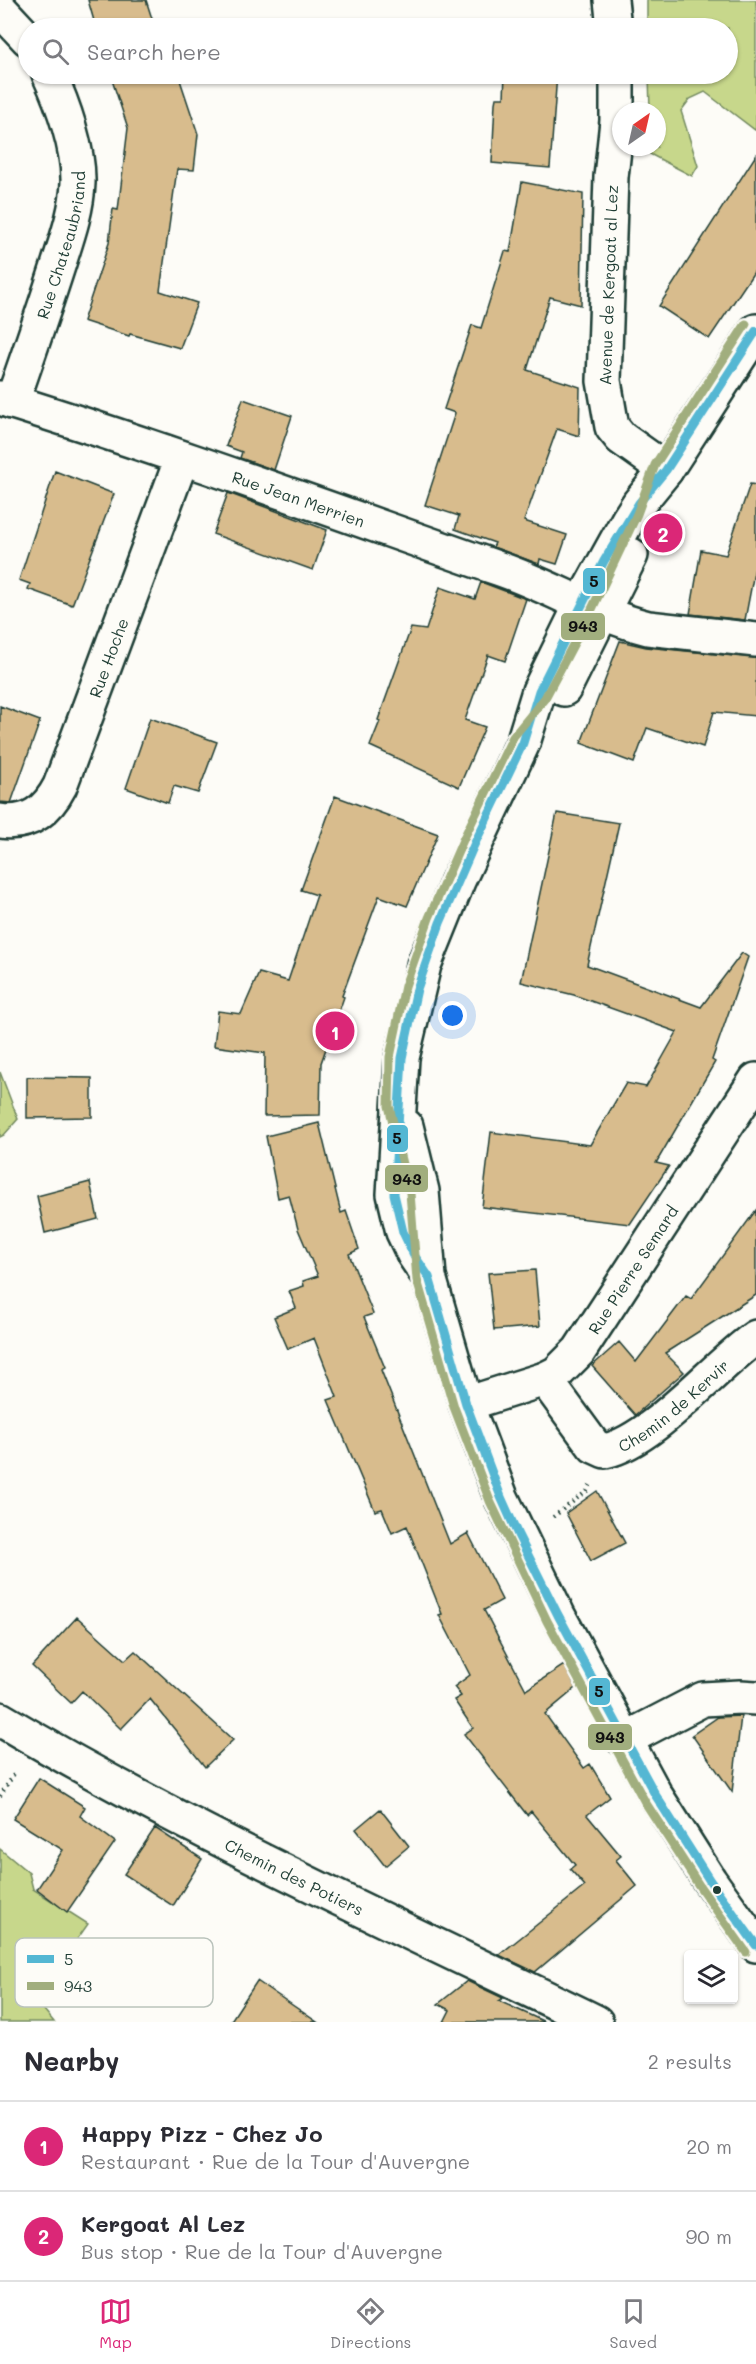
<!DOCTYPE html>
<html lang="en">
<head>
<meta charset="utf-8">
<style>
	:root { --surface:#fff; --page:#f2f2f3; --text:#2b2b33; --muted:#7c7c81; --line:#e1e1e2; --accent:#db2777 }
	body { margin:0; font-family:Mali,sans-serif; background:var(--page); color:var(--text) }
	.controls { position:absolute; right:18px; bottom:18px; display:grid; overflow:hidden; border-radius:6px; box-shadow:0 2px 4px #0004 }
	.controls button { width:54px; height:54px; display:grid; place-items:center; padding:0; border:0; border-bottom:2px solid var(--line); background:var(--surface); color:var(--text); font:30px sans-serif }
	.compass { position:absolute; left:612px; top:102px; width:54px; height:54px; border-radius:50%; background:var(--surface); box-shadow:0 2px 4px #0004; rotate:34deg }
	.you { position:absolute; left:453px; top:1016px; width:21px; height:21px; margin:-15px; border:4px solid #fff; border-radius:50%; background:#1a73e8; box-shadow:0 0 0 9px #1a73e833 }
	.badge { display:grid; place-items:center; width:39px; height:39px; border-radius:50%; background:var(--accent); color:#fff; font-size:20px; font-weight:700 }
	.pin { position:absolute; translate:-50% -50%; border:3px solid #fff; box-shadow:0 2px 6px #0006 }
	.list { margin:0; padding:0; list-style:none }
	h2 { display:flex; justify-content:space-between; align-items:center; height:78px; margin:0; padding:0 24px; font-size:26px }
	h2 small { font-size:20px; font-weight:400; color:var(--muted) }
	.list li { display:grid; grid-template-columns:39px 1fr auto; gap:18px; align-items:center; box-sizing:border-box; height:90px; padding:0 24px; border-top:2px solid var(--line) }
	.list b { display:block; font-size:22px; white-space:nowrap }
	.list p { margin:0; font-size:20px; white-space:nowrap; color:var(--muted) }
	.list em { font-size:20px; font-style:normal; color:var(--muted) }
	.icon { flex:none; width:33px; height:33px; fill:none; stroke:currentColor; stroke-width:2; stroke-linecap:round; stroke-linejoin:round }
	.map { position:relative; flex:none; width:756px; height:2022px; overflow:hidden }
	.search { position:absolute; background:var(--surface); box-shadow:0 2px 4px #0004; left:18px; right:18px; top:18px; height:66px; display:flex; align-items:center; gap:15px; box-sizing:border-box; padding:0 21px; border-radius:33px; color:var(--muted); font-size:22px }
	.sheet { height:258px; background:var(--surface) }
	nav { display:flex; justify-content:space-around; align-items:center; box-sizing:border-box; height:84px; border-top:2px solid var(--line); background:var(--surface); font-size:16px; color:var(--muted) }
	nav a { display:grid; justify-items:center; gap:3px }
	nav .on { color:var(--accent) }
	.map>svg:first-child { display:block }
</style>
</head>
<body>
<div class="map">
<svg width="756" height="2022" viewBox="0 0 756 2022">
	<rect width="100%" height="100%" fill="#fdfcf7"/>
	<filter id="ink" filterUnits="userSpaceOnUse"><feTurbulence type="fractalNoise" baseFrequency=".0167" numOctaves="2"/><feDisplacementMap in="SourceGraphic" scale="12" xChannelSelector="R" yChannelSelector="G"/><feConvolveMatrix kernelMatrix="1 2 1 2 8 2 1 2 1" color-interpolation-filters="sRGB"/></filter>
	<g filter="url(#ink)">
		<path fill="#c7d78b" stroke="#738a60" stroke-width="1.5" d="M647 0H756V128L755 130 705 92 690 99 681 111 698 166 692 176 648 153 649 147H657V111H650L649 74H728V28H647Z
			M0 1072 18 1119 4 1135 0 1137Z
			M0 1849 29 1873 33 1889 88 1924 35 1999 54 2022H0Z"/>
		<path fill="#d8bc8d" stroke="#1f3d34" stroke-width="1.5" d="M88 0H146L155 28H96Z
			M110 74H178L198 134 194 170 177 169 160 291 197 303 180 348 130 334 129 336 83 321 109 243 113 209 118 210 128 128Z
			M505 74H557L550 168 492 163 495 103 496 98H504Z
			M756 155V269L709 339 659 306Z
			M522 182 583 194 581 305 550 297 527 370 580 387 579 436 557 429 524 521 567 535 557 564 540 559 539 564 493 547 495 543 455 529 459 516 425 505 455 413 444 409 472 325 481 328 505 251 510 252Z
			M243 399 292 416 274 470 240 458 242 452 226 446Z
			M55 471 114 494 72 605 28 589 30 584 19 580Z
			M750 484 756 485V562L745 620 690 614 701 550 726 555Z
			M228 493 327 530 313 570 213 534Z
			M481 582 526 599 505 661 488 655 465 720 485 727 459 787 370 746 380 721 378 720 411 628 426 630 440 587 475 599Z
			M620 641 646 647 756 658V716L714 712 703 747 647 728 634 763 581 743Z
			M0 706 40 721 11 803 0 802Z
			M150 718 217 742 198 793 174 786 168 803 126 788Z
			M335 796 438 834 407 906 379 896 342 996 344 997 321 1063 320 1115 264 1116 265 1053 214 1046 218 1011 241 1014 259 973 288 981 317 895 301 890Z
			M557 813 619 823 587 965 701 1007 742 953 748 957 712 1060 715 1062 656 1163 669 1166 630 1224 482 1207 491 1132 590 1145 626 1083 646 1087 677 1032 574 995 521 982Z
			M27 1077 92 1078V1117L27 1118Z
			M319 1123 341 1213 346 1211 359 1249 349 1254 373 1314 364 1317 385 1368 381 1370 450 1544 468 1533 502 1600 484 1610 526 1690 564 1665 576 1688 545 1714 584 1768 590 1764 610 1797 587 1815 621 1856 616 1860 637 1886 535 1972 499 1955 585 1886 570 1869 575 1865 531 1811 527 1815 464 1734 473 1728 454 1700 461 1696 454 1687 470 1675 439 1615 442 1614 407 1526 392 1533 382 1509 375 1511 328 1400 337 1397 314 1338 288 1349 274 1317 296 1308 289 1291 304 1286 303 1281 318 1276 298 1229 289 1195 278 1198 266 1136Z
			M90 1182 98 1219 45 1233 37 1196Z
			M756 1210V1295L665 1353 684 1372 635 1415 592 1366 619 1342 636 1362 686 1296 691 1299Z
			M535 1270 540 1326 494 1330 488 1273Z
			M597 1491 625 1543 591 1561 566 1513Z
			M77 1617 125 1660 135 1651 233 1740 205 1767 150 1699 121 1729 82 1691 71 1703 32 1666Z
			M741 1716 732 1792 692 1735 718 1717Z
			M39 1778 85 1807 80 1816 115 1842 67 1912 37 1889 63 1850 13 1819Z
			M380 1809 409 1846 385 1866 356 1829Z
			M155 1828 202 1859 173 1906 124 1874Z
			M257 1981 317 2022H230Z
			M467 1981 503 1998 499 2001 545 2022H444L450 2010 438 2004Z"/>
		<g fill="none" stroke-linecap="round" stroke-linejoin="round">
			<g stroke="#1f3d34" stroke-width="38">
				<g id="street">
					<path d="M611 0 614 28"/>
					<path d="M0 9 28 39"/>
					<path d="M617 74V121L611 177 604 381 612 427 621 438 666 470"/>
					<path id="s1" d="M0 398C168 450 334 511 500 569 550 586 596 615 648 628L756 640"/>
					<path id="s2" d="M12 402C28 356 44 310 59 263 67 238 77 210 78 183 79 149 63 104 49 74"/>
					<path id="s3" d="M0 821C29 825 47 811 60 786L182 458"/>
					<path id="s4" d="M545 1379 594 1446 605 1451C654 1440 713 1367 756 1337"/>
					<path id="s5" d="M466 1404 545 1379 557 1373 579 1351 756 1080"/>
					<path id="s6" d="M0 1719C192 1833 396 1925 596 2022"/>
					<path d="M624 1740 703 1699 740 1697 756 1698"/>
				</g>
			</g>
			<g stroke="#1f3d34" stroke-width="38">
				<path id="secondary" d="M564 689 631 555
					M406 1126 422 1191 429 1277 466 1404 501 1497 558 1615 656 1796 710 1881 756 1945
					M429 1277 414 1255 403 1232 394 1194 402 1058 424 965 458 881 523 743 539 691 582 603 628 520 639 503 666 470 756 331"/>
			</g>
			<path stroke="#1f3d34" stroke-width="4" stroke-dasharray="1.5 4.5" stroke-linecap="butt" d="M553 1517 587 1491 590 1485
				M0 1796 16 1771"/>
			<use href="#street" stroke="#fdfcf7" stroke-width="33"/>
			<use href="#secondary" stroke="#fdfcf7" stroke-width="33"/>
			<g stroke="#fdfcf7" stroke-width="14">
				<path id="bus-1" d="M756 331 666 470 639 503 604 561 539 691 523 743 474 845 440 923 417 989 402 1058 394 1194 403 1232 414 1255 429 1277 466 1404 501 1497 518 1535 558 1615 656 1796 710 1881 756 1945"/>
			</g>
			<g stroke="#fdfcf7" stroke-width="14">
				<path id="bus-2" d="M746 324 655 465 637 514 592 609 545 698 513 737 463 840 429 918 405 986 390 1057 389 1106 410 1193 417 1280 454 1407 490 1501 547 1621 645 1802 700 1887 746 1952"/>
			</g>
			<use href="#bus-1" stroke="#54b7d3" stroke-width="9"/>
			<use href="#bus-2" stroke="#a1ae7e" stroke-width="9"/>
		</g>
	</g>
	<circle fill="#1f3d34" stroke="#fdfcf7" stroke-width="2" cx="717" cy="1890" r="5"/>
	<g text-anchor="middle" dominant-baseline="central" stroke-width="4.5" stroke-linejoin="round" paint-order="stroke">
		<g font-size="16" fill="#1f3d34" stroke="#fdfcf7">
			<text stroke="none"><textPath href="#s2" startOffset="165">Rue Chateaubriand</textPath></text>
			<text transform="translate(608 285) rotate(-88)">Avenue de Kergoat al Lez</text>
			<text stroke="none"><textPath href="#s1" startOffset="315">Rue Jean Merrien</textPath></text>
			<text stroke="none"><textPath href="#s3" startOffset="212">Rue Hoche</textPath></text>
			<text stroke="none"><textPath href="#s5" startOffset="225">Rue Pierre Semard</textPath></text>
			<text stroke="none"><textPath href="#s4" startOffset="178">Chemin de Kervir</textPath></text>
			<text stroke="none"><textPath href="#s6" startOffset="334">Chemin des Potiers</textPath></text>
		</g>
	</g>
	<rect x="15" y="1938" width="198" height="69" rx="9" fill="#fdfcf7" stroke="#bac3bc" stroke-width="1.5"/>
	<rect x="27" y="1955" width="27" height="8" fill="#54b7d3"/>
	<rect x="27" y="1982" width="27" height="8" fill="#a1ae7e"/>
	<g font-size="16" fill="#1f3d34">
		<text x="64" y="1965">5</text>
		<text x="64" y="1992">943</text>
	</g>
	<g stroke="#fdfcf7" stroke-width="2">
		<rect x="582" y="567" width="24" height="28" rx="6" fill="#54b7d3"/>
		<rect x="560" y="612" width="46" height="29" rx="6" fill="#a1ae7e"/>
		<rect x="386" y="1124" width="23" height="29" rx="6" fill="#54b7d3"/>
		<rect x="384" y="1164" width="45" height="29" rx="6" fill="#a1ae7e"/>
		<rect x="588" y="1677" width="23" height="29" rx="6" fill="#54b7d3"/>
		<rect x="587" y="1723" width="46" height="28" rx="6" fill="#a1ae7e"/>
	</g>
	<g font-size="16" text-anchor="middle" font-weight="bold" fill="#111">
		<text x="594" y="587">5</text>
		<text x="583" y="632">943</text>
		<text x="397" y="1144">5</text>
		<text x="407" y="1185">943</text>
		<text x="599" y="1697">5</text>
		<text x="610" y="1743">943</text>
	</g>
</svg>
<div class="controls">
<button><svg class="icon" aria-label="layers" viewBox="0 0 24 24"><path d="M12 4l9 5-9 5-9-5zM3 14l9 5 9-5"/></svg></button>
</div>
<svg class="compass" viewBox="-18 -18 36 36"><path d="M0-13l5 13h-10z" fill="#e53935"/><path d="M0 13l5-13h-10z" fill="#7c7c81"/></svg>
<div class="you"></div>
<div class="pin badge" style="left:335px;top:1031px">1</div>
<div class="pin badge" style="left:663px;top:533px">2</div>
<div class="search"><svg class="icon" aria-label="search" viewBox="0 0 24 24"><circle cx="10" cy="10" r="6"/><path d="M15 15l6 6"/></svg>Search here</div>
</div>
<section class="sheet">
<h2>Nearby<small>2 results</small></h2>
<ul class="list">
<li><span class="badge">1</span><div><b>Happy Pizz - Chez Jo</b><p>Restaurant · Rue de la Tour d'Auvergne</p></div><em>20 m</em></li>
<li><span class="badge">2</span><div><b>Kergoat Al Lez</b><p>Bus stop · Rue de la Tour d'Auvergne</p></div><em>90 m</em></li>
</ul>
</section>
<nav>
<a class="on"><svg class="icon" aria-label="map" viewBox="0 0 24 24"><path d="M3 6l6-2 6 2 6-2v14l-6 2-6-2-6 2zM9 4v14M15 6v14"/></svg>Map</a>
<a><svg class="icon" aria-label="directions" viewBox="0 0 24 24"><path d="M12 3l9 9-9 9-9-9zM9 14v-3h6M13 9l2 2-2 2"/></svg>Directions</a>
<a><svg class="icon" aria-label="saved" viewBox="0 0 24 24"><path d="M7 4h10v16l-5-4-5 4z"/></svg>Saved</a>
</nav>
</body>
</html>
